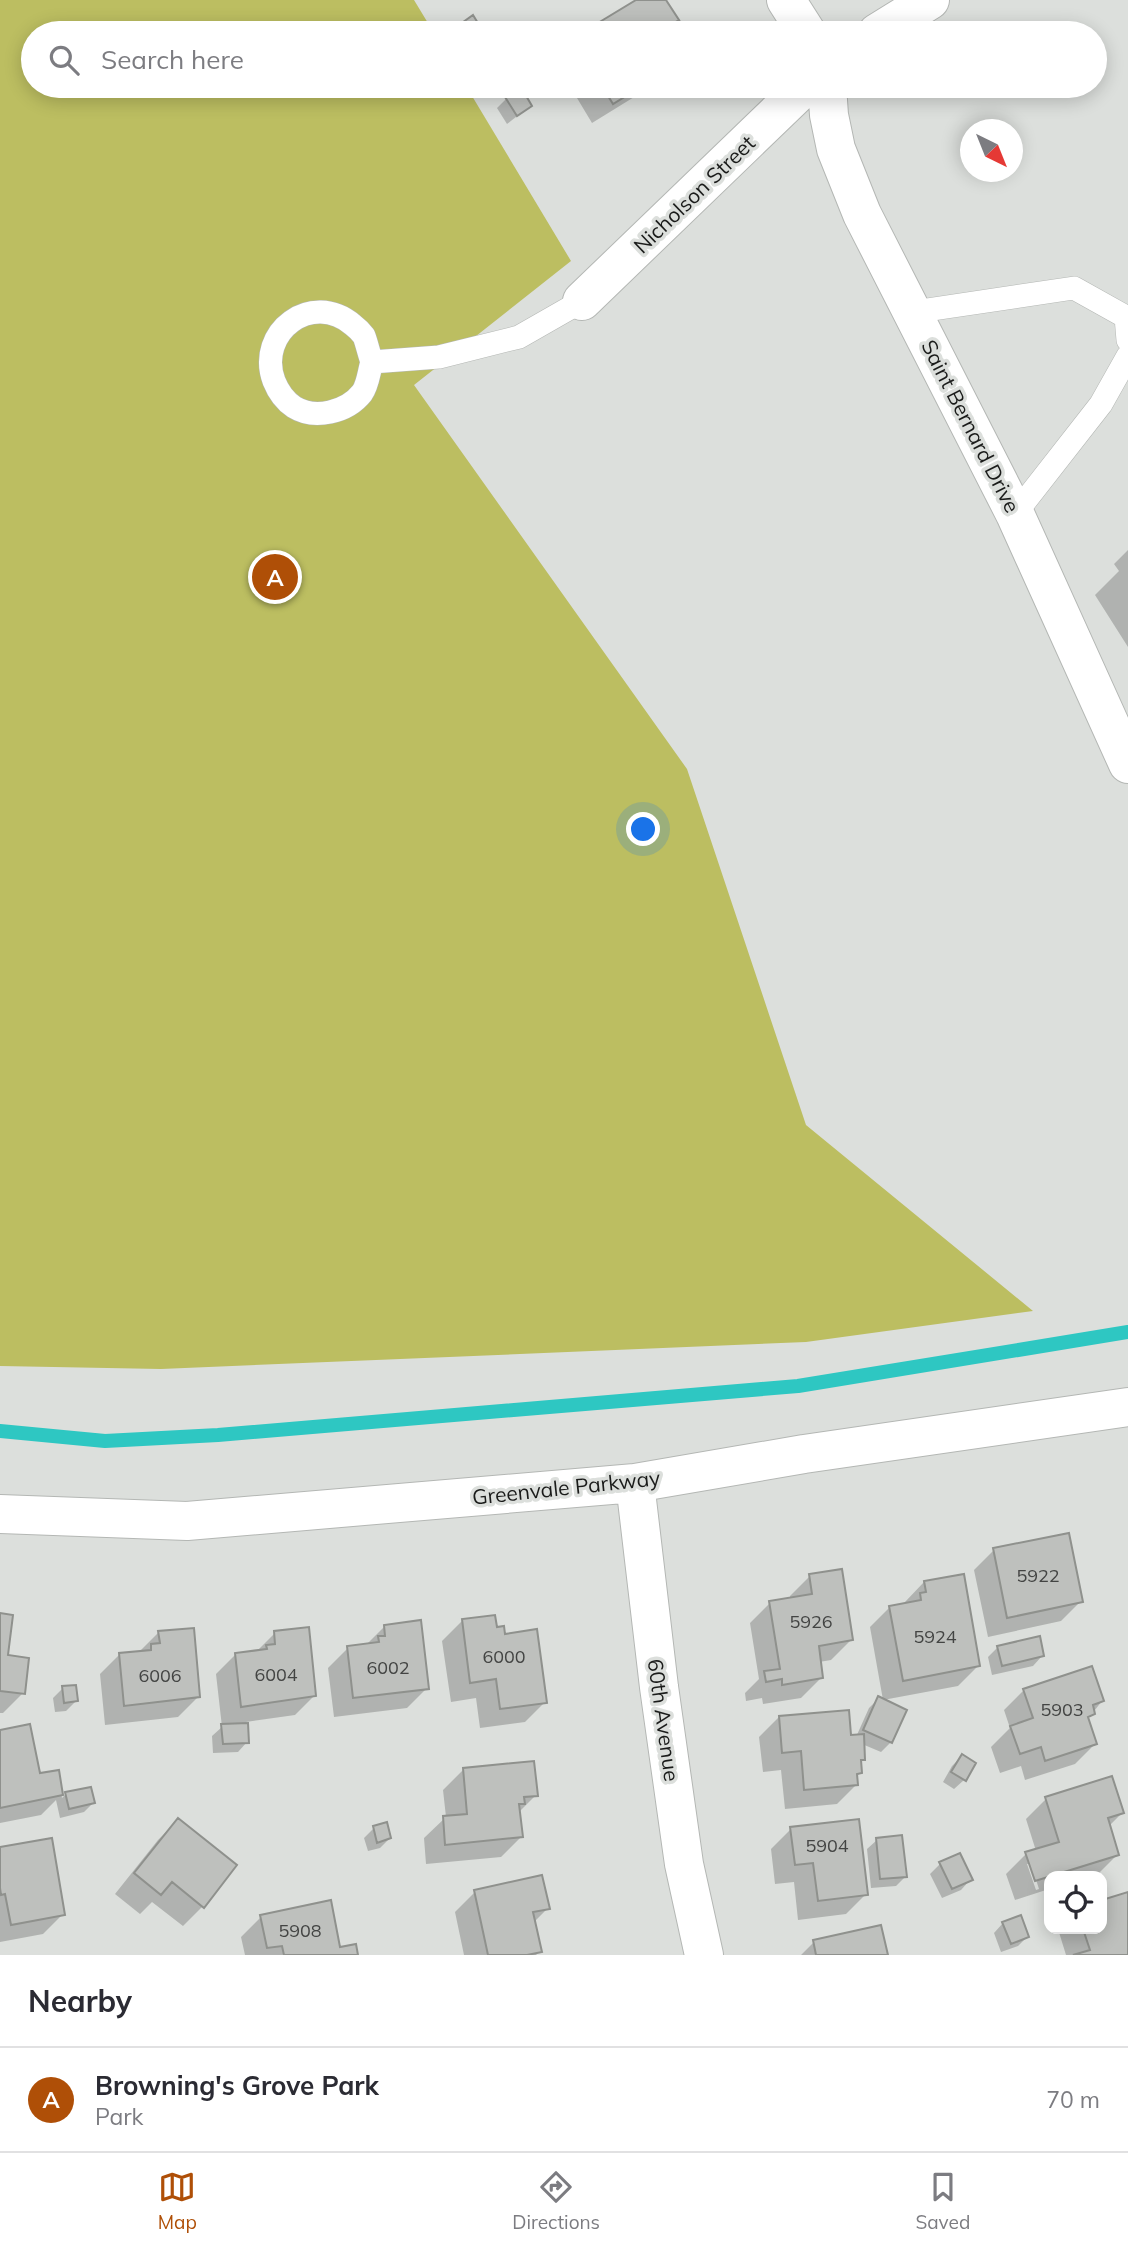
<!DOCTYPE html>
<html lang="en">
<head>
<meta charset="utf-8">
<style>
	:root { --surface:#fff; --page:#f2f2f3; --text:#2b2b33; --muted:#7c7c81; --line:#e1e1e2; --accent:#af4f07 }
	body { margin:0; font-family:Mulish,sans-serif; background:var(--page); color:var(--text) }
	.controls { position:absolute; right:21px; bottom:21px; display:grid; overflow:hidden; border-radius:14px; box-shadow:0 4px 18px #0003 }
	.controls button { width:63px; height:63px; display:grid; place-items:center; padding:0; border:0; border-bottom:2px solid var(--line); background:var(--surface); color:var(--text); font:35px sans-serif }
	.compass { position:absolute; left:960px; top:119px; width:63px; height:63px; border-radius:50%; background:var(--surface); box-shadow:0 4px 18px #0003; rotate:137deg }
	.you { position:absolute; left:644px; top:830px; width:24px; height:24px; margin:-18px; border:5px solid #fff; border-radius:50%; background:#1a73e8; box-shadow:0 0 0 10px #1a73e833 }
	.badge { display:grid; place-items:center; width:46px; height:46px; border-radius:50%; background:var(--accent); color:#fff; font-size:23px; font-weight:700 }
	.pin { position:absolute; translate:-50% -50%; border:4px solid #fff; box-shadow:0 2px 7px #0006 }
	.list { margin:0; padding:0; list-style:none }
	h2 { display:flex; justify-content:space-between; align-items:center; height:91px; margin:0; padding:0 28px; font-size:30px }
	h2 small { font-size:23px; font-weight:400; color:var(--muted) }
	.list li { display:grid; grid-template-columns:46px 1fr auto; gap:21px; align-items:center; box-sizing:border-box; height:105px; padding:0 28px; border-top:2px solid var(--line) }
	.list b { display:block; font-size:26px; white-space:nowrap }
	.list p { margin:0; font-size:23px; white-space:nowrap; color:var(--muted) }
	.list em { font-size:23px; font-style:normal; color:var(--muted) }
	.icon { flex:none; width:38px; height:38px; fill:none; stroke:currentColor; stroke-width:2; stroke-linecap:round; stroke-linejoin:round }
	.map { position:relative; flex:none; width:1128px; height:1955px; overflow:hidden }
	.search { position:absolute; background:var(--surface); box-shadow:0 4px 18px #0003; left:21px; right:21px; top:21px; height:77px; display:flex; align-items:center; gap:18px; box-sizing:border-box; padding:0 24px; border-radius:38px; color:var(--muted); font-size:26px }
	.sheet { height:196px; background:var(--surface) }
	nav { display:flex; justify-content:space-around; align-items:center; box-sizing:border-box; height:98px; border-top:2px solid var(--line); background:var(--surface); font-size:19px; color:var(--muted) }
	nav a { display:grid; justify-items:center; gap:4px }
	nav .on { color:var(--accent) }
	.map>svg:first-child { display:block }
</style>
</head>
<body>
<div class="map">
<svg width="1128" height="1955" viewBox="0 0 1128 1955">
	<rect width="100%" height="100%" fill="#dcdfdc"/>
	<path fill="#bcbe61" d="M0 0H414L434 33H33V86H466L571 261 414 385 687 769 806 1125 1033 1311 806 1342 161 1369 0 1366Z"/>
	<path fill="#0003" fill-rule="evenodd" d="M639 0H665L685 33H590L599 24Z
		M460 26 481 33H452Z
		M581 86H652L592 123 574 93Z
		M507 98 530 106 507 124 497 108Z
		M1128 550V647L1095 595 1119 571 1114 564Z
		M994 1550 1081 1601 1061 1621 988 1637 974 1570Z
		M810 1576 851 1640 831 1660 819 1662 821 1678 801 1698 763 1704 762 1698 746 1701 745 1693 759 1679 750 1623 770 1603 790 1600V1596Z
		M924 1582 978 1666 958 1686 883 1700 870 1627 890 1607 905 1605V1602Z
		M0 1615 6 1657 23 1693 3 1713H0Z
		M462 1621 495 1629 504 1636 545 1702 525 1722 480 1728 476 1698 451 1702 442 1641Z
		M385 1626 427 1688 407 1708 334 1717 328 1668 348 1648 365 1646Z
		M159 1632 198 1697 178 1717 105 1725 100 1674 120 1654 138 1653Z
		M275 1633 315 1695 295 1715 246 1722 247 1742 238 1752 213 1753 212 1736 222 1727 216 1674 236 1654 256 1652Z
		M998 1647 1042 1656 1033 1666 992 1675 988 1657Z
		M63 1688 76 1701 66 1711 55 1712 53 1698Z
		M1024 1690 1102 1701 1087 1720 1095 1744 1075 1764 1025 1780 1021 1766 1000 1773 991 1747 1010 1728 1004 1710Z
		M879 1698 891 1742 881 1752 862 1744 864 1759 859 1764 860 1773 856 1777 857 1784 837 1804 785 1809 781 1770 763 1772 759 1737 779 1717 849 1737H856L869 1708Z
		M0 1731 38 1775 57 1772 62 1798 66 1794 93 1803 84 1812 60 1818 56 1800 41 1815 0 1823Z
		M962 1756 964 1780 954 1789 943 1782 952 1766Z
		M463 1770 536 1795 518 1813 521 1837 501 1857 426 1864 424 1838 446 1817 443 1790Z
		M1046 1799 1122 1813 1109 1826 1117 1855 1097 1875 1049 1876V1889L1015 1900 1006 1874 1026 1854 1036 1851 1026 1819ZM1027 1864H1031L1039 1889 1036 1890Z
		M178 1820 203 1906 183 1926 152 1902 140 1914 115 1894 158 1840Z
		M374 1828 390 1838 380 1848 368 1851 364 1838Z
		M791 1829 866 1894 846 1914 798 1920 794 1882 775 1884 771 1849Z
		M877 1840 906 1876 896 1886 871 1888 867 1849Z
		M0 1849 63 1914 43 1934 0 1942Z
		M940 1864 970 1880 961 1890 942 1898 930 1874Z
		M475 1892 548 1908 533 1923 540 1951 536 1955H464L455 1912Z
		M1128 1894V1955H1066L1058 1929H1102V1901Z
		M261 1917 356 1955H245L241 1937Z
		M1003 1923 1027 1937 1018 1946 1001 1952 994 1933Z
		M814 1942 886 1955H801Z"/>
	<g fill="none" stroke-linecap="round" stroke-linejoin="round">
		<path stroke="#2ec7c2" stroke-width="14" d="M0 1431 105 1441 218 1435 798 1386 1128 1332"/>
	</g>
	<path fill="#bec0bd" stroke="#8f918d" stroke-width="2" d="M636 0H666L679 20 656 33H605L598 23Z
		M473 15 484 33H464L459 25Z
		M679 20 687 33H656Z
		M602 86H642L613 104Z
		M521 87 532 106 517 116 505 97Z
		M1069 1533 1083 1602 1007 1618 993 1548Z
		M842 1569 853 1640 819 1646 823 1678 782 1685V1679L766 1682 764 1671 780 1669 769 1601 812 1594 809 1574Z
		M964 1574 980 1666 903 1681 889 1606 921 1600 920 1593 926 1592 924 1581Z
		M0 1613 13 1615 8 1655 29 1658 25 1694 0 1691Z
		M495 1615 497 1627 504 1626 505 1634 537 1629 547 1703 500 1709 496 1679 470 1683 462 1619Z
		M421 1620 429 1689 353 1698 347 1646 379 1642 378 1636H385L384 1625Z
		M309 1627 316 1696 241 1707 235 1653 267 1649 266 1645 275 1644 274 1631Z
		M194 1628 200 1697 124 1706 119 1653 151 1650V1644L160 1643 158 1631Z
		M1040 1636 1044 1656 1002 1666 997 1646Z
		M1092 1666 1104 1701 1093 1705 1095 1714 1088 1717 1097 1744 1045 1761 1041 1747 1020 1754 1010 1726 1033 1718 1023 1689Z
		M76 1685 78 1701 64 1703 62 1686Z
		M878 1696 907 1710 892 1743 863 1730Z
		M849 1710 851 1735 864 1734 865 1760H861L862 1773 857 1774 858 1785 804 1790 801 1751 782 1753 779 1716Z
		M248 1723 249 1743 223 1744 221 1724Z
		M30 1724 40 1773 59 1770 63 1795 0 1808V1730Z
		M962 1754 976 1763 966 1781 951 1772Z
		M534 1761 538 1796 524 1797 525 1804H519L523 1837 445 1845 443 1816 467 1814 463 1768Z
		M1112 1776 1124 1813 1108 1818 1119 1855 1035 1881 1025 1852 1059 1842 1045 1797Z
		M91 1787 95 1803 69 1809 65 1792Z
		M178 1818 237 1865 204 1908 172 1882 161 1895 134 1873Z
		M859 1819 868 1895 818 1901 813 1863 795 1865 790 1827Z
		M387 1822 391 1838 377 1843 373 1826Z
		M902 1835 907 1877 880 1879 876 1838Z
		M52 1838 65 1915 11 1925 5 1894 1 1895 0 1888V1847Z
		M960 1853 973 1880 952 1889 939 1862Z
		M542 1875 550 1909 533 1912 542 1952 527 1955H488L474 1890Z
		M1128 1892V1955H1073L1090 1950 1083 1929H1102V1900Z
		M331 1900 340 1947 356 1944 358 1955H284L282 1946 267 1948 260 1915Z
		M1021 1915 1029 1937 1011 1944 1002 1922Z
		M881 1925 888 1955H816L813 1940Z"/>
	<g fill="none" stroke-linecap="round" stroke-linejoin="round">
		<g stroke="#b4b7b4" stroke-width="24">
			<path id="lane" d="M913 312 1074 288 1126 317 1128 340
				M372 362C369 371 368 385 362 393 347 412 315 420 294 407 285 401 278 391 274 381 256 332 312 290 353 325 357 328 361 332 364 336 367 344 369 354 372 362L439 357 519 337 582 301
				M1015 514 1101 404 1128 356"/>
		</g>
		<g stroke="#b4b7b4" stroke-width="40">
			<path id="street" d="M786 0 807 33
				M877 33 930 0
				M827 86 829 115 836 149 862 214 1015 514 1128 764
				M582 301 805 86
				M635 1483 659 1687 684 1864 704 1955
				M0 1514 187 1521 635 1483 804 1454 1128 1407"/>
		</g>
		<use href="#lane" stroke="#fff" stroke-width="23"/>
		<use href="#street" stroke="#fff" stroke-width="38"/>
	</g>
	<g text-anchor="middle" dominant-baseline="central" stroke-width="7" stroke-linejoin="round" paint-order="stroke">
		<g font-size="18" fill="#434443">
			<text x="1038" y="1575">5922</text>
			<text x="811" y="1621">5926</text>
			<text x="935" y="1636">5924</text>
			<text x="504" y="1656">6000</text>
			<text x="388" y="1667">6002</text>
			<text x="276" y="1674">6004</text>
			<text x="160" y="1675">6006</text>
			<text x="1062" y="1709">5903</text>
			<text x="827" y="1845">5904</text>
			<text x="300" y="1930">5908</text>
		</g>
		<g font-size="21" fill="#1a1b1a" stroke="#dcdfdc">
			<text transform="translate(694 194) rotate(-44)">Nicholson Street</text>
			<text transform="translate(971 426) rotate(63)">Saint Bernard Drive</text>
			<text transform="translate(566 1487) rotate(-6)">Greenvale Parkway</text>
			<text transform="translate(664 1720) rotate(82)">60th Avenue</text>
		</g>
	</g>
</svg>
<div class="controls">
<button><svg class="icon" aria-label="locate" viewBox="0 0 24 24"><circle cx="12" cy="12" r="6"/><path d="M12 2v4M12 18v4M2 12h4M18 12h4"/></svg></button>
</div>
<svg class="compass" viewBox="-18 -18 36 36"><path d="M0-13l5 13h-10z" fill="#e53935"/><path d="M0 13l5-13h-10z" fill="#7c7c81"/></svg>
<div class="you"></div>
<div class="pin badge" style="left:275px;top:577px">A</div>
<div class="search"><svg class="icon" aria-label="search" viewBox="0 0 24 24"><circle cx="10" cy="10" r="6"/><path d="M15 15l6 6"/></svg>Search here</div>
</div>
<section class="sheet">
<h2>Nearby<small></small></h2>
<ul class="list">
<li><span class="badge">A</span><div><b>Browning's Grove Park</b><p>Park</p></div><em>70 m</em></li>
</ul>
</section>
<nav>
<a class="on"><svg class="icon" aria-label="map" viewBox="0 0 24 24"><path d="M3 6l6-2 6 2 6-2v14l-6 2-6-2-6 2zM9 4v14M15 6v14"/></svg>Map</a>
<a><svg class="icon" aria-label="directions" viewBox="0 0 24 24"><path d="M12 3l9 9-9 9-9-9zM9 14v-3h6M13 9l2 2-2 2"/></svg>Directions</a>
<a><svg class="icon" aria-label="saved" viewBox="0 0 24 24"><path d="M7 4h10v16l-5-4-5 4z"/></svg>Saved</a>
</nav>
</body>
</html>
